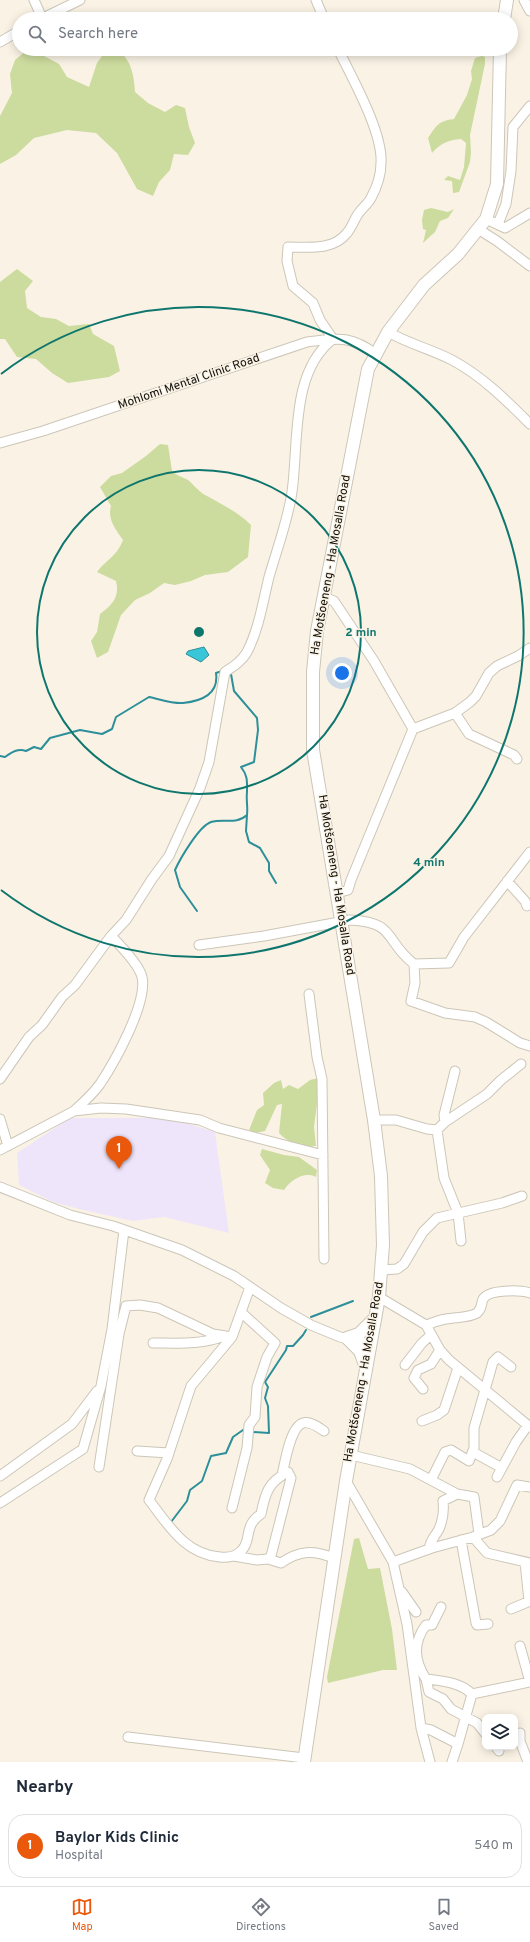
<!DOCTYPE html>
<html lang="en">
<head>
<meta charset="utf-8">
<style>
	:root { --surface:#fff; --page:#f6f6f7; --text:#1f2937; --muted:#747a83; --line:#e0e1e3; --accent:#ea580c }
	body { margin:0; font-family:Overpass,sans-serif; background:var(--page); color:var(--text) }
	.controls { position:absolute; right:12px; bottom:12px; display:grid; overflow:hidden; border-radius:8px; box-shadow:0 2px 10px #0003 }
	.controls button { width:36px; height:36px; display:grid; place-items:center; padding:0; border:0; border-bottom:1px solid var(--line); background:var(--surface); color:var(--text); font:20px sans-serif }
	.you { position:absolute; left:342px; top:673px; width:14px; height:14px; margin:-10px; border:3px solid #fff; border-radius:50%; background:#1a73e8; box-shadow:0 0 0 6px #1a73e833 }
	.badge { display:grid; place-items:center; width:26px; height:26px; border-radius:50%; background:var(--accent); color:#fff; font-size:13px; font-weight:700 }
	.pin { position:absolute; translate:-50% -33px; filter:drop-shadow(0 1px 2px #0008) }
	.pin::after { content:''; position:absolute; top:21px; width:14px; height:12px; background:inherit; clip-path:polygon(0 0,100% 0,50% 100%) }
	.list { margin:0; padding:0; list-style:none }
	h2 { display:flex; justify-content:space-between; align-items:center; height:52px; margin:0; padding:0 16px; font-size:17px }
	h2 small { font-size:13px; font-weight:400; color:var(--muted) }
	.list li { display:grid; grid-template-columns:26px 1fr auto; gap:12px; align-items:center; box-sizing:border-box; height:64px; margin:0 8px 8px; padding:0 8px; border:1px solid var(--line); border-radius:16px }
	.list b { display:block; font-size:15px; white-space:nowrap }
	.list p { margin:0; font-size:13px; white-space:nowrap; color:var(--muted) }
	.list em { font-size:13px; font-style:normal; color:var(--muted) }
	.icon { flex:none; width:22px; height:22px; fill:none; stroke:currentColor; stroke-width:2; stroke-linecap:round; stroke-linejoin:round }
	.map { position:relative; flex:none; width:530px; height:1762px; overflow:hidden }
	.search { position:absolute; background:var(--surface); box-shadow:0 2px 10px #0003; left:12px; right:12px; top:12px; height:44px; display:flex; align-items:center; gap:10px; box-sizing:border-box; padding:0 14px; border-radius:22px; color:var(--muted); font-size:15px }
	.sheet { height:124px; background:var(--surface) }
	nav { display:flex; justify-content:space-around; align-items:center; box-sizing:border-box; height:56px; border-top:1px solid var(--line); background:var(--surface); font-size:11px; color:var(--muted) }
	nav a { display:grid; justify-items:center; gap:2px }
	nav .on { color:var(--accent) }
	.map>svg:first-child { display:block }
</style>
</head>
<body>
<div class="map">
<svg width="530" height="1762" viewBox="0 0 530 1762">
	<rect width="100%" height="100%" fill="#faf3e5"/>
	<path fill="#efe5fa" d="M70 1118H148L176 1120 215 1132 229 1233 164 1217 133 1221 79 1209 53 1202 19 1185 17 1153Z"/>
	<path fill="#ccdb9e" d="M107 49C130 49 134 74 135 92L148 103 165 112 176 105 185 108 189 127 195 143 188 155 174 154 170 170 159 182 153 196 137 189 117 153 96 133 67 130 34 138 16 155 0 164V116L12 93 10 74 15 60 27 50 35 51 46 57 59 64 67 77 89 87 97 63Z
		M482 56 485 57V64L470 135 471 152 470 162 459 192 453 193 452 181 444 180 448 176 460 180 464 167 466 143 461 139C448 140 441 143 432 153L428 138C437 125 438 121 454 119L467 95 472 79 471 71 475 58Z
		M431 208 448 212 454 209 448 218 440 221 435 232 423 243 426 230 423 229 422 220 424 210Z
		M17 269 33 281 25 291 27 308 41 317 56 319 69 326 89 324 93 334 114 346 120 371 109 377 68 383 52 373 36 359 17 357 5 339H0V282Z
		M160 444 168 445 172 471C177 476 183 477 188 480 195 486 199 492 207 496 223 505 238 512 251 525L248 557 228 572 205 575 191 581 175 585 164 583 150 593 135 600 121 615 108 652 97 658 91 641 97 632 100 614C112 605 120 597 116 581L97 572C107 559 117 556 123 540 116 530 107 519 111 506L100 487 111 476 122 473 146 456Z
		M318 1078 319 1088 314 1127 316 1146C303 1148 288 1143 279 1133L282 1104 277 1105 265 1131 255 1133 249 1130 257 1110 264 1105 263 1093 274 1083 281 1080 283 1089 289 1085 298 1089 310 1080Z
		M262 1149 284 1155 299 1157 317 1170 316 1177C304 1171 291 1180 284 1190L273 1188 265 1183 270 1170 260 1155Z
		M359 1538 368 1569 380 1568 392 1629 397 1670H383L328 1683 327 1677 354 1539Z"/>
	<path fill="#39c6d8" stroke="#2d8f9a" d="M204 647 209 655 201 662 186 654 188 651Z"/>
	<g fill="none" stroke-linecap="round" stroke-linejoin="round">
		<path stroke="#2d8f9a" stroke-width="2" d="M0 756 5 757C12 752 18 748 26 751L34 747 41 749 50 738 80 730 102 734 112 729 116 717 149 697C159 699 173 704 183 703 202 701 219 694 216 673L222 671
			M247 815 246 831 249 842 260 848 269 863V871L276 883
			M197 911 180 887 175 870C180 859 199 826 211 822 224 818 236 825 247 815 248 807 246 800 247 792 247 781 248 776 241 767L254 762 258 730 257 718 234 691 231 674 228 673
			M311 1317 353 1301
			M252 1432 269 1433 268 1406 265 1398 268 1387 265 1382 286 1350 287 1346H293L303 1335 306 1330
			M171 1522 187 1501 190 1490 202 1481 211 1456 226 1453 233 1437 243 1430 246 1431"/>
		<g stroke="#ccc6b8" stroke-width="11">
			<path id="minor" d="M34 0 42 18
				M316 0 324 19
				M524 0 530 11
				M41 19 80 0
				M0 42 19 31
				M486 219 505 228 530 213
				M498 224 506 204 511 171 513 127 530 106
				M478 229 497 241 530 266
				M388 332C409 344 431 349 452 360 482 376 506 400 530 424
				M0 443 43 431 307 342C338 338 351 335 377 355
				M324 597 334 601 374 661 413 729
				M455 713 469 734 514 755 517 759
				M530 852 464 937 449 963 414 964 415 983 411 1001 445 1013 475 1017 486 1022 520 1043 530 1046
				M507 881 525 901 527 906
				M337 893 348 890 351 880 413 729 455 713 470 702 476 696 489 673 497 666 518 656 530 648
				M199 945 264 936 350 920C397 922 384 941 414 964
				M309 994 317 1057 322 1079 324 1259
				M0 1079 29 1037 42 1025 62 997 75 985 111 936 126 920 152 879 169 856 200 788 209 762 225 672C234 666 242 661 247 652 259 629 263 601 269 577 277 549 288 520 292 492 299 443 290 372 333 339L320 320 313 303 293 286 287 261 288 247C308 247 333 251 347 233 352 227 354 220 358 214 362 208 368 204 371 198 377 187 381 175 381 163 383 132 352 78 338 49
				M74 1111C84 1102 93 1094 100 1084 114 1063 148 1003 142 977 139 965 120 945 111 936
				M0 1119 8 1146
				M374 1120H396L427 1129 437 1130 445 1122 487 1094 501 1080 521 1064
				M445 1122 444 1115 455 1071
				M437 1130 444 1178 458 1213 461 1241
				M0 1150 74 1111 101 1108 126 1109 200 1120 219 1128 323 1155
				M0 1187 70 1215 113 1226 182 1250 234 1276 281 1308 311 1325 340 1337 370 1344
				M381 1270 397 1269 404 1264 423 1232 437 1218 502 1203 522 1196
				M379 1297 426 1325 440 1350 449 1360 530 1427
				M426 1325C432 1323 439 1320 446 1319 456 1317 469 1318 477 1313 482 1309 481 1304 483 1299 489 1289 520 1290 530 1293
				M153 1343C177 1343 202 1345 224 1336
				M405 1365 422 1343 431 1335
				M423 1389 414 1378 418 1370 431 1364 440 1350
				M422 1421 437 1415 444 1410 458 1368
				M137 1451 169 1453
				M473 1452 502 1468
				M351 1455 410 1469 457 1494 474 1497 479 1534
				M99 1467 119 1334 126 1306 140 1305 158 1308 213 1334 232 1337
				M282 1475C285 1463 290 1427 303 1423 310 1421 318 1427 324 1431
				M0 1476 72 1424 97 1391
				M497 1477 516 1442 528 1425
				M431 1480 445 1452 451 1450 469 1461 474 1448V1428L493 1362 498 1357 511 1367
				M346 1481 393 1562 407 1624 421 1728 430 1762
				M0 1503 83 1449 101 1386 112 1329 124 1230
				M232 1508 247 1448 249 1425 255 1417 257 1387 267 1357 275 1343 242 1313
				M473 1537 487 1553 530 1563
				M461 1540 476 1623 477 1625 488 1624
				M429 1549C431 1538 435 1537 439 1529 443 1520 444 1510 443 1501L457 1494
				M234 1556 257 1560 268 1559 271 1556 291 1478 288 1472C268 1482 265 1494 261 1514 243 1526 252 1540 242 1550 237 1556 228 1558 220 1557 185 1554 169 1526 149 1500L167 1459 191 1386 232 1337 250 1287
				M268 1559 281 1563C300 1550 313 1550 334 1558
				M393 1562 432 1548 473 1537 491 1530 500 1521 517 1485 530 1487
				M525 1562 529 1601
				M402 1592 416 1612
				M441 1607 432 1625H426C413 1642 414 1661 426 1679 442 1681 460 1682 472 1694
				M511 1609 530 1601
				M426 1679 429 1692 443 1699 451 1709 477 1723 485 1733
				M421 1728 431 1730 458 1744 472 1694 530 1682 520 1646
				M520 1733V1741L528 1762
				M128 1737 304 1758
				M496 1747 499 1751
				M452 1762 458 1744"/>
		</g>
		<g stroke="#ccc6b8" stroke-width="14">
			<path id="major" d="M504 19 507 0
				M347 1338 360 1351 365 1365
				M347 1338 359 1334 375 1318
				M304 1762 346 1481 379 1297 383 1245 381 1176 374 1120 313 750V672L317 631 368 369 388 332 424 285 458 254 486 219 497 184 500 49"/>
		</g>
		<use href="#minor" stroke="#fff" stroke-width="9"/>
		<use href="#major" stroke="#fff" stroke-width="12"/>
	</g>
	<g fill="none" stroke="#0f766e" stroke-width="2">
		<circle cx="199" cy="632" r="162"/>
		<path d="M1 374A325 325 0 1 1 1 890"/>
	</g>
	<g text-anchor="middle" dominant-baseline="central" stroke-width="3" stroke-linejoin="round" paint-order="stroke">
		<g font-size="12" fill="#100e09" stroke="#faf3e5">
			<text transform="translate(189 382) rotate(-19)">Mohlomi Mental Clinic Road</text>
			<text transform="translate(331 565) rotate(-80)">Ha Motšoeneng - Ha Mosalla Road</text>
			<text transform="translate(336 885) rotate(81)">Ha Motšoeneng - Ha Mosalla Road</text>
			<text transform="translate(364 1372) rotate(-80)">Ha Motšoeneng - Ha Mosalla Road</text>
		</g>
	</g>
	<circle cx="199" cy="632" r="6" fill="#0f766e" stroke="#faf3e5" stroke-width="2"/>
	<g font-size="12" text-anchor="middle" font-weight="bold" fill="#0f766e" stroke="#faf3e5" stroke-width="3" stroke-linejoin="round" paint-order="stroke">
		<text x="361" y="636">2 min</text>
		<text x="429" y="866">4 min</text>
	</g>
</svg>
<div class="controls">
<button><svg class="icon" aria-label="layers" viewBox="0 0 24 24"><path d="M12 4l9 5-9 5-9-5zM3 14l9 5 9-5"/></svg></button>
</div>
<div class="you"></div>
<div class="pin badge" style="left:119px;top:1169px">1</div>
<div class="search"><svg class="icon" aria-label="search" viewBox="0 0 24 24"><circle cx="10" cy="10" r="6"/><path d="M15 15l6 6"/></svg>Search here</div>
</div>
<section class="sheet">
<h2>Nearby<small></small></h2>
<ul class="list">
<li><span class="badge">1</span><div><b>Baylor Kids Clinic</b><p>Hospital</p></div><em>540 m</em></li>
</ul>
</section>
<nav>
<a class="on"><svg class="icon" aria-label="map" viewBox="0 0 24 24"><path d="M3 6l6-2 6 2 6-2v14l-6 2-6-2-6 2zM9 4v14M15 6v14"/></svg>Map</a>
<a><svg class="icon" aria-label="directions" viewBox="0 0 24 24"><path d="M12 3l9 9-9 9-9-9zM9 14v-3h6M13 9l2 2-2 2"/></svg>Directions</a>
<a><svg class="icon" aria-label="saved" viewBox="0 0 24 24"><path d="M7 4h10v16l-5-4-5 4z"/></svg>Saved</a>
</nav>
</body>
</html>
